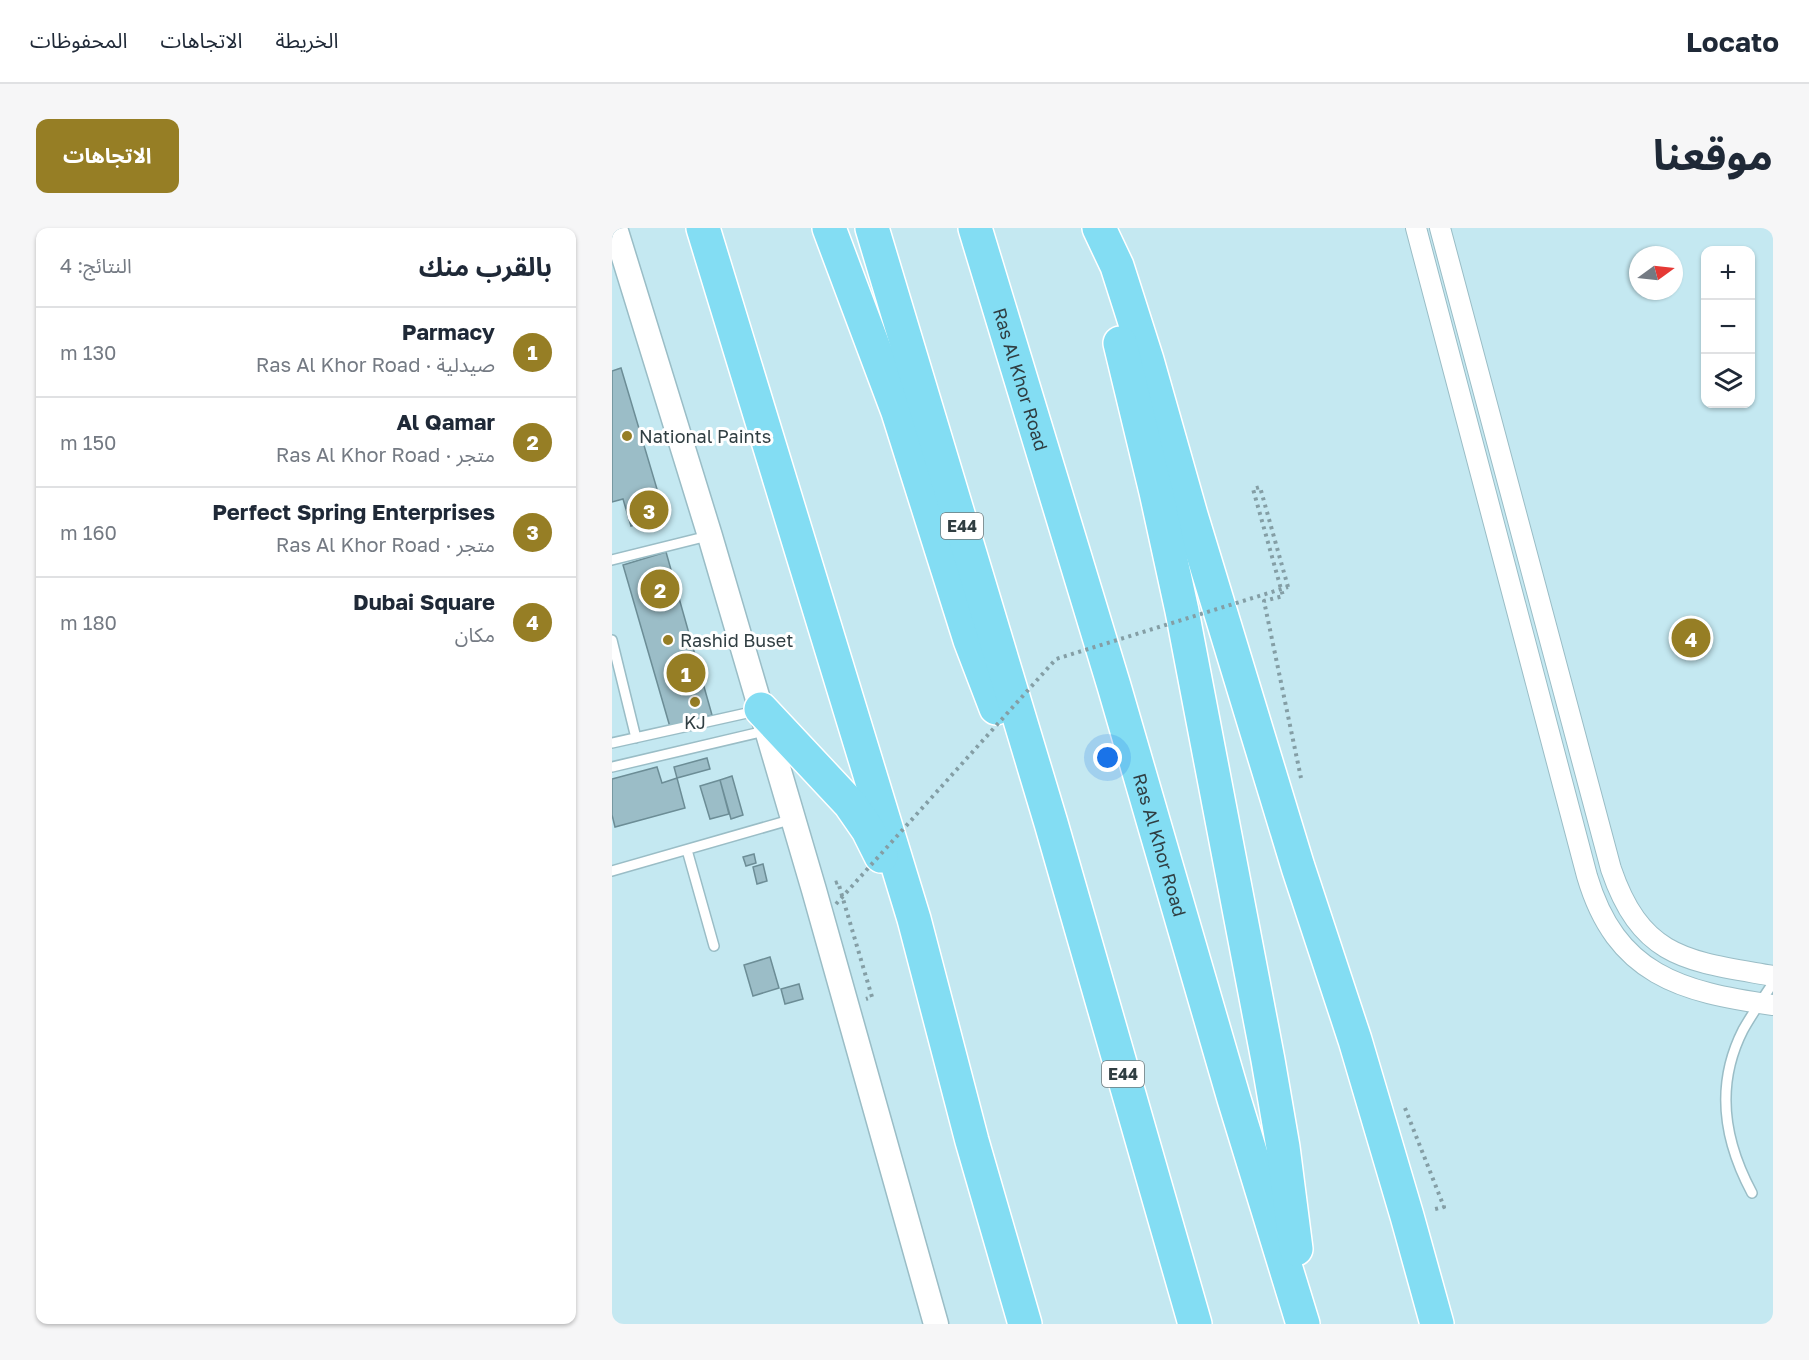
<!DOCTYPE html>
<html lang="ar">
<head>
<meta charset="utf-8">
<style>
	:root { --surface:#fff; --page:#f6f6f7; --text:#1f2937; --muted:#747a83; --line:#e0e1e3; --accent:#967e25 }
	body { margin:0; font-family:"Golos Text","Noto Sans Arabic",sans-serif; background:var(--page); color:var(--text); direction:rtl }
	.controls { position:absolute; right:18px; top:18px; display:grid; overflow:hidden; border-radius:12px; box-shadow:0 2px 4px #0004 }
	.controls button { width:54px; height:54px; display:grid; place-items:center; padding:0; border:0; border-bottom:2px solid var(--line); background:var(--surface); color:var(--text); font:30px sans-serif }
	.compass { position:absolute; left:1017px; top:18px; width:54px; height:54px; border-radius:50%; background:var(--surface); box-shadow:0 2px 4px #0004; rotate:75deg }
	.you { position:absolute; left:496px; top:530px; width:21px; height:21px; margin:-15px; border:4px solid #fff; border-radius:50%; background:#1a73e8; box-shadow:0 0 0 9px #1a73e833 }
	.badge { display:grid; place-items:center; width:39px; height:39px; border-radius:50%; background:var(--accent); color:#fff; font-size:20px; font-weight:700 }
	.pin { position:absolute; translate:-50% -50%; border:3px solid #fff; box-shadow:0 2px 6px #0006 }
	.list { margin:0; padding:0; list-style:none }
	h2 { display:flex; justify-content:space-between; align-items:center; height:78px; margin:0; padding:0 24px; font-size:26px }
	h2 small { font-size:20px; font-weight:400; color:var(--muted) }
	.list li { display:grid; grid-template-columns:39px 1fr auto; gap:18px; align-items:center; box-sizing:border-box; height:90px; padding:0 24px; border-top:2px solid var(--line) }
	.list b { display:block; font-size:22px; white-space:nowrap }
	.list p { margin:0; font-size:20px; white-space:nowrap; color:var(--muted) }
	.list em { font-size:20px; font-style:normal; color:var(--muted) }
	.icon { flex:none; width:33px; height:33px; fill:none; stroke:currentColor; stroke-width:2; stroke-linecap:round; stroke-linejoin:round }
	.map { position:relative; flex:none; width:1161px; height:1096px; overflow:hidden; direction:ltr; border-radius:12px }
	header { display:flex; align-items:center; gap:36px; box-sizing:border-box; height:84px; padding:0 30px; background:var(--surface); border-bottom:2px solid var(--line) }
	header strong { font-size:28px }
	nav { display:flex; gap:33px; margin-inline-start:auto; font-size:21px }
	.intro { display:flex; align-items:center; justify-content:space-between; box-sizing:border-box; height:144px; padding:0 36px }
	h1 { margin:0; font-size:42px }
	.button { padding:15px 27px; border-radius:12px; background:var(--accent); color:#fff; font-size:21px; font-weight:700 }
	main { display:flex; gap:36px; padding:0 36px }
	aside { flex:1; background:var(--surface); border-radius:12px; box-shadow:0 2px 4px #0004 }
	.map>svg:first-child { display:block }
</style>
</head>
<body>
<header>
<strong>Locato</strong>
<nav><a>الخريطة</a><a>الاتجاهات</a><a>المحفوظات</a></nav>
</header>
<div class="intro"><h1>موقعنا</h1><a class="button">الاتجاهات</a></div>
<main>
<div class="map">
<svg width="1161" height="1096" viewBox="0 0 1161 1096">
	<rect width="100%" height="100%" fill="#c4e8f1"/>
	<path fill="#9bbdc7" stroke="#6c8d96" stroke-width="1.5" d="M9 140 53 288 19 298 11 271 0 274V143Z
		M54 324 100 487 58 499 11 337Z
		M95 530 98 541 65 550 62 539Z
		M45 539 50 555 65 550 73 580 3 599 0 587V551Z
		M120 548 131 587 119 591 108 552Z
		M108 552 117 586 98 591 88 558Z
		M142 626 144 635 134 638 131 629Z
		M151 636 155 653 145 656 141 639Z
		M158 729 167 760 141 768 132 737Z
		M187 756 191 771 173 776 169 761Z"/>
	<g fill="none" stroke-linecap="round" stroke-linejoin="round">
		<g stroke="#9abdc6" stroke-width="12">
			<path id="service" d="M0 332 96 308
				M0 412 24 510
				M0 515 144 483
				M0 539 153 503
				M75 622 102 718
				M0 643 181 591
				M1140 965C1112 913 1103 857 1131 802 1140 786 1151 770 1161 755"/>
		</g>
		<g stroke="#9abdc6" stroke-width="22">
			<path id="minor" d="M804 0 975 648C1004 747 1069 764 1161 777
				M828 0 999 641C1030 732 1077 733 1161 748"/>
		</g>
		<g stroke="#9abdc6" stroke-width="27">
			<path id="tertiary" d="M3 0 98 308 202 662 324 1096"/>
		</g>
		<g stroke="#fff" stroke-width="36">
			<g id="motorway">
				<path d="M91 0 302 691 360 913 413 1096"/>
				<path d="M217 0 286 184 358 412 384 480"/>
				<path d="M260 0 439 595 583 1096"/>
				<path id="s1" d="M363 0 502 458 622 871 691 1096"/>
				<path d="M487 0 505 38 535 132 579 287 686 639 743 812 795 988 825 1096"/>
				<path d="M508 115 544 264 570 383 656 832 671 919 684 1021"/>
				<path d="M149 481 238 576 256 602 269 628"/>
			</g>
		</g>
		<path stroke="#849ea5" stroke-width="4" stroke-dasharray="3 4.5" stroke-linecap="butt" d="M676 359 648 259 641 261 671 368 652 373 689 550
			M223 655 226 654 260 769 254 771
			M793 880 832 979 819 982"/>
		<use href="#service" stroke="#fff" stroke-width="9"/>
		<use href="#minor" stroke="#fff" stroke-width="20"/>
		<use href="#tertiary" stroke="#fff" stroke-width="24"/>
		<use href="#motorway" stroke="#83ddf3" stroke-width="33"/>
		<path stroke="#849ea5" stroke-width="4" stroke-dasharray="3 4.5" stroke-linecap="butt" d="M224 676 444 431 676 359"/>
	</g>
	<g fill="#967e25" stroke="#fff" stroke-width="2">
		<circle cx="15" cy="208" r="6"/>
		<circle cx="56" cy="412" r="6"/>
		<circle cx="83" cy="474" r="6"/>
	</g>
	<g text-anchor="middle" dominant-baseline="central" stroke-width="6" stroke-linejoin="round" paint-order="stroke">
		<g fill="#fff" stroke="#6e787b" stroke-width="1.5">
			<rect x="329" y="285" width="42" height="26" rx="4.5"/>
			<rect x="490" y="833" width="42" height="26" rx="4.5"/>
		</g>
		<g font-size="16" font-weight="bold" fill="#303e42">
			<text x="350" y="298">E44</text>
			<text x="511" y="846">E44</text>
		</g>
		<g font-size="18" fill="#303e42" stroke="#fff">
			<text stroke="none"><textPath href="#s1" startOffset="158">Ras Al Khor Road</textPath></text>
			<text stroke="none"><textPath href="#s1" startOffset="644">Ras Al Khor Road</textPath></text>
		</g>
		<g font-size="18" fill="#303e42" stroke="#fff" text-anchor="start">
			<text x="27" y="208">National Paints</text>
			<text x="68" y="412">Rashid Buset</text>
			<text x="83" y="494" text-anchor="middle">KJ</text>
		</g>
	</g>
</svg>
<div class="controls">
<button>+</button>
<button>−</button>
<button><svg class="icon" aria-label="layers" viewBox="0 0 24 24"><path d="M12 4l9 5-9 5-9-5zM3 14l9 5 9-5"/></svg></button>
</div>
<svg class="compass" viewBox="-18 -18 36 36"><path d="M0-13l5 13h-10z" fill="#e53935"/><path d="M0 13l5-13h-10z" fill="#747a83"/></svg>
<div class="you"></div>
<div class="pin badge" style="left:74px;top:445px">1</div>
<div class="pin badge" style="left:48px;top:361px">2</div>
<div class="pin badge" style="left:37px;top:282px">3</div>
<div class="pin badge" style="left:1079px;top:410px">4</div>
</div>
<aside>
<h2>بالقرب منك<small>النتائج: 4</small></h2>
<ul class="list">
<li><span class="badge">1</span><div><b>Parmacy</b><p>صيدلية · Ras Al Khor Road</p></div><em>130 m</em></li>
<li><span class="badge">2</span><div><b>Al Qamar</b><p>متجر · Ras Al Khor Road</p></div><em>150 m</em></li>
<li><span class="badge">3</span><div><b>Perfect Spring Enterprises</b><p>متجر · Ras Al Khor Road</p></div><em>160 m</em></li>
<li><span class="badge">4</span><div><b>Dubai Square</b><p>مكان</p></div><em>180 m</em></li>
</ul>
</aside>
</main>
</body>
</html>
